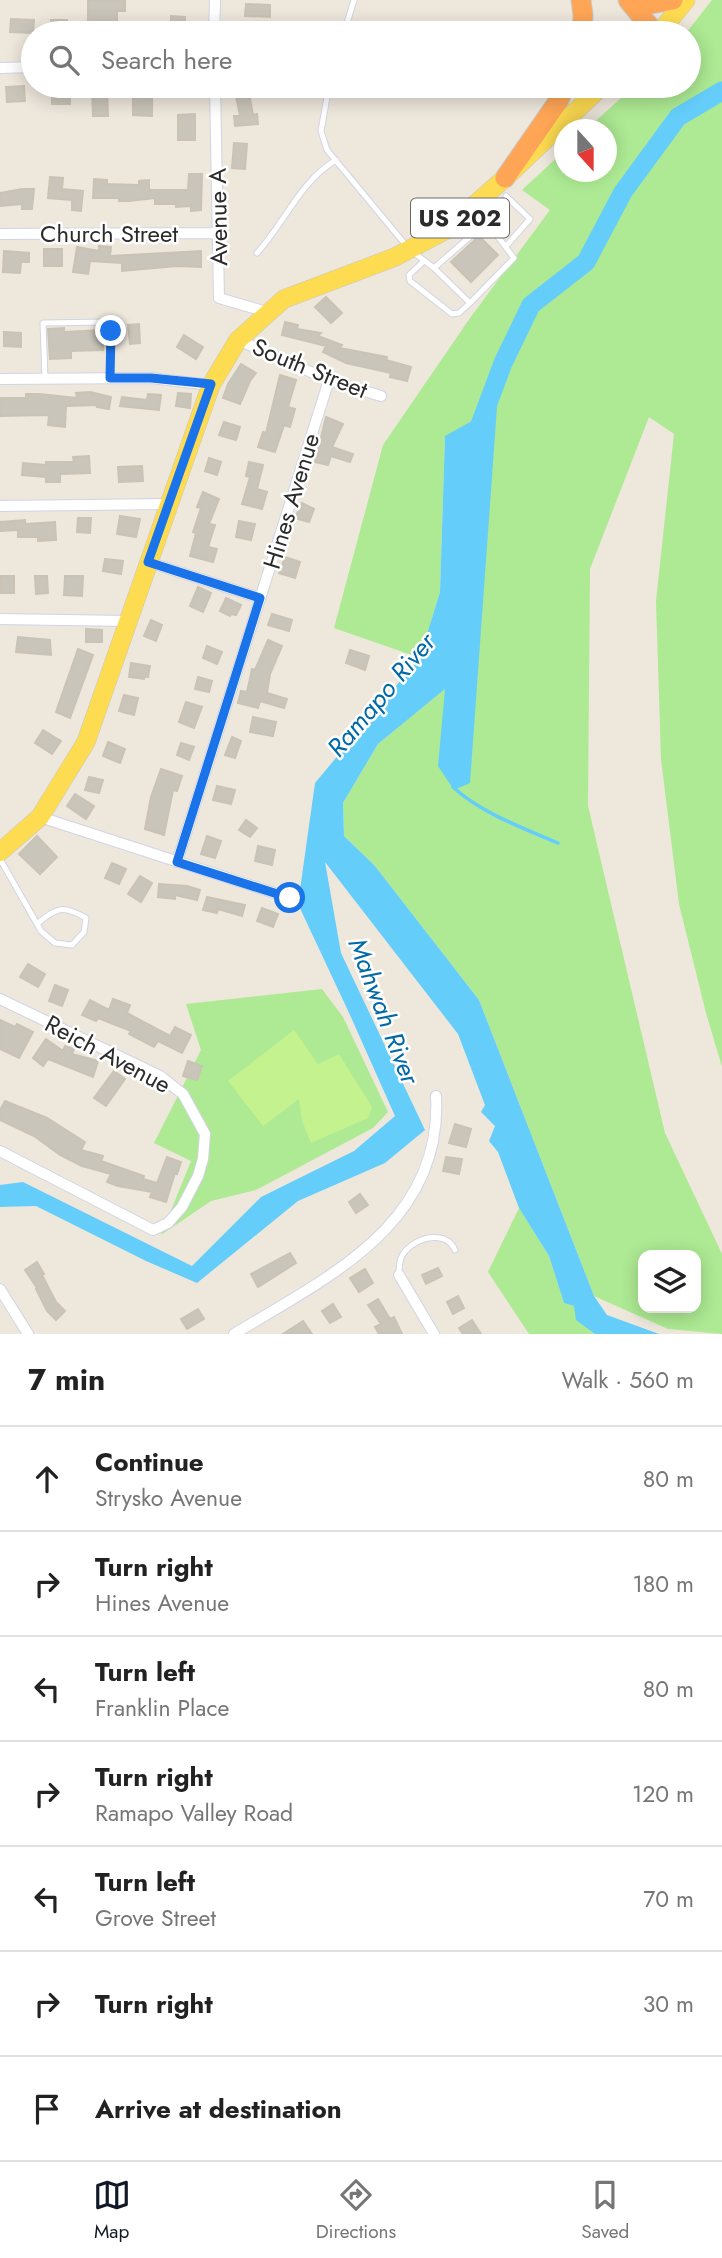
<!DOCTYPE html>
<html lang="en">
<head>
<meta charset="utf-8">
<style>
	:root { --surface:#fff; --page:#f2f2f2; --text:#222; --muted:#767676; --line:#e0e0e0; --accent:#111827 }
	body { margin:0; font-family:Jost,sans-serif; background:var(--page); color:var(--text) }
	.controls { position:absolute; right:21px; bottom:21px; display:grid; overflow:hidden; border-radius:14px; box-shadow:0 4px 18px #0003 }
	.controls button { width:63px; height:63px; display:grid; place-items:center; padding:0; border:0; border-bottom:2px solid var(--line); background:var(--surface); color:var(--text); font:35px sans-serif }
	.compass { position:absolute; left:554px; top:119px; width:63px; height:63px; border-radius:50%; background:var(--surface); box-shadow:0 4px 18px #0003; rotate:159deg }
	.stop { position:absolute; width:21px; height:21px; margin:-16px; border:5px solid #1a73e8; border-radius:50%; background:#fff }
	.stop.end { background:#1a73e8; border-color:#fff; box-shadow:0 2px 7px #0008 }
	.list { margin:0; padding:0; list-style:none }
	h2 { display:flex; justify-content:space-between; align-items:center; height:91px; margin:0; padding:0 28px; font-size:30px }
	h2 small { font-size:23px; font-weight:400; color:var(--muted) }
	.list li { display:grid; grid-template-columns:46px 1fr auto; gap:21px; align-items:center; box-sizing:border-box; height:105px; padding:0 28px; border-top:2px solid var(--line) }
	.list b { display:block; font-size:26px; white-space:nowrap }
	.list p { margin:0; font-size:23px; white-space:nowrap; color:var(--muted) }
	.list em { font-size:23px; font-style:normal; color:var(--muted) }
	.icon { flex:none; width:38px; height:38px; fill:none; stroke:currentColor; stroke-width:2; stroke-linecap:round; stroke-linejoin:round }
	.map { position:relative; flex:none; width:722px; height:1334px; overflow:hidden }
	.search { position:absolute; background:var(--surface); box-shadow:0 4px 18px #0003; left:21px; right:21px; top:21px; height:77px; display:flex; align-items:center; gap:18px; box-sizing:border-box; padding:0 24px; border-radius:38px; color:var(--muted); font-size:26px }
	.sheet { height:826px; background:var(--surface) }
	nav { display:flex; justify-content:space-around; align-items:center; box-sizing:border-box; height:98px; border-top:2px solid var(--line); background:var(--surface); font-size:19px; color:var(--muted) }
	nav a { display:grid; justify-items:center; gap:4px }
	nav .on { color:var(--accent) }
	.map>svg:first-child { display:block }
</style>
</head>
<body>
<div class="map">
<svg width="722" height="1334" viewBox="0 0 722 1334">
	<rect width="100%" height="100%" fill="#eee7dc"/>
	<path fill="#adea93" fill-rule="evenodd" d="M712 0H722V1067L706 1013 679 904 661 759 656 601 674 434 649 417 590 569 588 806 665 1133 722 1254V1334L668 1329 594 1296 479 1000 375 866 344 836 343 803 378 744 446 688 454 790 445 436 440 592 420 658 334 628 383 445 470 318 550 210 522 190 564 151V172H606V130L587 129 634 86H689V33H686ZM643 1255H696V1308H643Z
		M322 989 343 1017 388 1112 373 1128 256 1190 211 1201 161 1235 191 1161 154 1143 201 1050 186 1004Z
		M519 1208 549 1256 564 1303 574 1306 595 1334H529L488 1272Z"/>
	<path fill="#c4f28e" d="M294 1030 318 1064 339 1054 372 1107 368 1118 311 1143 302 1121 299 1099 263 1126 228 1081Z"/>
	<path fill="#65cdfa" d="M497 407 470 783 454 790 438 766 445 689 378 744 343 803 344 836 375 866 479 1000 594 1296 607 1315 659 1334H595L576 1320 574 1306 564 1303 549 1256 519 1208 498 1152 489 1141 495 1126 481 1112 485 1105 458 1034 325 862 341 953 425 1130 385 1163 298 1201 197 1283 146 1261 36 1206 0 1207V1185L23 1182 192 1266 261 1197 354 1151 395 1116 350 1015 298 904 315 783 420 657 440 592 445 436Z"/>
	<g fill="none" stroke-linecap="round" stroke-linejoin="round">
		<path stroke="#65cdfa" stroke-width="3.5" d="M453 787C481 813 523 828 558 843"/>
		<path stroke="#65cdfa" stroke-width="19" d="M478 439V430L503 363 531 305 586 262 623 192 678 117 722 91"/>
	</g>
	<path fill="#c9c5ba" stroke="#cac3b5" stroke-width="2" d="M88 0H125V11H117V33H88Z
		M246 4 270 5V17L245 16Z
		M171 16 185 17V33H171Z
		M11 19 34 20 33 33 10 32Z
		M51 20H67V33H51Z
		M24 86 25 101 7 102 6 87Z
		M52 86H70V104H52Z
		M177 86H191V97H177Z
		M107 88 108 116H93L92 89Z
		M248 88 253 115 257 114 258 124 235 126 234 116H240L235 91Z
		M133 94H152V116L133 115Z
		M195 114V140H178V115Z
		M234 143 247 144 245 169 232 168Z
		M189 174H202L201 210 191 211V206L176 207V204H155V198L129 201H119V198H93L94 179 107 180V184L139 185V181L149 180V190H188Z
		M50 177 63 178 62 189 83 191 81 211 72 210V200L48 198Z
		M22 189H34L32 209H22V204L0 206V193Z
		M479 236 498 255 471 282 451 262Z
		M99 246 111 247 110 256 201 251V267L177 266 122 271V263L90 261 88 274 73 272 77 247 99 251Z
		M44 249H62V266H44Z
		M4 251 29 253V262H21L20 273 3 272Z
		M326 297 342 313 331 323 315 307Z
		M285 322 298 325 297 329 321 333 318 336 342 345 340 348 387 357 386 360 411 367 407 381 390 377 391 373 346 363 323 352 326 346 282 335Z
		M139 324 140 343 130 344 128 325Z
		M64 328V332L102 330 103 350 71 351V358L50 359 48 329Z
		M4 332 21 333V347L4 346Z
		M184 335 203 347 196 359 177 347Z
		M241 364 256 373 250 381 240 404 223 398 228 384Z
		M280 375 296 380 288 407 295 409 290 427 284 425 275 452 258 447 263 432 266 433Z
		M90 392 111 397 109 409 97 407 98 405 66 406 65 427 48 425 49 415 0 416V398H26V394H39L77 398 76 393Z
		M178 393 191 394 190 408 176 406Z
		M148 394 161 395 159 410 120 406 122 397 147 400Z
		M326 417 343 424 332 447 353 454 350 462 331 456 328 465 315 462Z
		M224 422 240 427 236 440 219 435Z
		M89 456 90 473 60 474V482H46V477L22 475 23 463 46 465V462H74L73 457Z
		M209 458 221 462 217 475 205 471Z
		M249 462 263 465 257 489 267 492 262 509 242 504 250 477 246 476Z
		M142 466 143 481 119 482 118 467Z
		M203 492 219 499 209 524 215 525 208 547 217 549 213 562 190 556 196 533 193 532 201 508 197 507Z
		M302 503 314 509 309 522 295 518Z
		M120 516 140 519 136 537 117 534Z
		M78 518H91L90 533 77 532Z
		M25 520V524L55 522 56 540 38 541V537H18V530L0 531V522Z
		M239 521 255 524 251 540 236 537Z
		M285 557 300 562 295 578 279 573Z
		M105 559 123 561 121 574 103 571Z
		M1 576H14V593H1Z
		M35 576H47L48 593 36 594Z
		M65 576H83L82 596 64 595Z
		M198 587 211 593 203 612 190 606Z
		M226 598 241 605 236 615 231 614 230 616 220 611Z
		M272 614 292 620 289 631 268 625Z
		M151 620 162 625 156 641 144 636Z
		M86 629 102 630V642H86Z
		M18 637 50 640 51 655 16 652Z
		M268 640 282 646 270 674 267 693 287 699 284 708 260 701 258 708 238 703 241 691 247 692 252 669 255 670Z
		M207 646 222 652 217 664 203 658Z
		M78 649 93 655 70 718 56 712Z
		M350 650 369 656 365 670 346 663Z
		M131 663 150 666 148 677 145 676 144 679 129 677Z
		M198 677 212 681 209 692 195 689Z
		M124 695 138 698 134 715 119 711Z
		M186 702 202 707 194 728 179 722Z
		M253 717 276 722 273 736 250 732Z
		M43 730 61 741 52 754 35 743Z
		M232 737 241 741 235 758 225 755Z
		M108 742 125 749 120 763 103 756Z
		M181 743 194 747 189 760 177 755Z
		M161 769 182 776 177 791 173 790 164 835 145 829 151 797Z
		M89 777 103 780 99 793 85 790Z
		M217 786 235 790 231 804 213 800Z
		M75 794 94 806 86 819 67 806Z
		M246 820 257 828 250 837 239 830Z
		M37 836 57 857 40 874 19 854Z
		M207 836 221 841 215 858 201 854Z
		M258 846 275 850 272 865 255 861Z
		M112 863 126 869 119 884 105 878Z
		M140 876 152 883 141 902 128 894Z
		M159 884 187 886 200 890 197 900 175 895V899L158 897Z
		M207 897 245 905 242 916 218 909 217 913 203 910Z
		M262 908 278 914 273 927 257 921Z
		M28 964 45 974 38 987 20 977Z
		M55 985 68 990 62 1006 49 1001Z
		M113 999 130 1005 127 1013 170 1036 175 1027 191 1035 182 1053 158 1041 154 1047 129 1034 131 1031 98 1018 96 1021 82 1015 90 1000 109 1010Z
		M0 1020 15 1027 17 1024 33 1032 19 1058 0 1049Z
		M46 1039 63 1051 65 1046 74 1049 72 1054 98 1061 93 1077 48 1059 43 1066 33 1058Z
		M188 1061 202 1066 197 1080 183 1076Z
		M114 1071 125 1079 106 1106 94 1098Z
		M5 1101 47 1118 85 1142 81 1150 103 1156 101 1161 144 1176 143 1179 157 1183 167 1157 181 1162 177 1174 175 1173 166 1202 150 1197 152 1192 118 1186 107 1182 111 1174 82 1166 60 1155 34 1136 0 1120V1110Z
		M455 1124 471 1129 466 1147 449 1143Z
		M446 1157 462 1159 459 1174 443 1171Z
		M360 1194 368 1205 356 1213 349 1202Z
		M290 1253 296 1263 258 1287 251 1274Z
		M37 1262 44 1274 42 1275 56 1302 65 1311 56 1320 47 1311 36 1289 37 1288 25 1270Z
		M438 1268 442 1276 426 1284 422 1275Z
		M365 1269 373 1283 359 1292 350 1278Z
		M458 1296 464 1308 453 1314 447 1302Z
		M378 1299 390 1319 394 1317 402 1334H379L375 1327 381 1324 368 1305Z
		M333 1304 341 1317 330 1323 322 1311Z
		M198 1309 204 1319 187 1329 181 1319Z
		M472 1320 481 1334H463L459 1328Z
		M303 1321 312 1334H283Z"/>
	<g fill="none" stroke-linecap="round" stroke-linejoin="round">
		<g stroke="#d1d4e5" stroke-width="7">
			<path id="lane" d="M344 33 354 0
				M329 86 321 131 327 150 409 249 434 268 470 303 514 258 476 208
				M506 196 530 219 507 245
				M257 253C284 224 300 181 336 160
				M424 261 409 275 410 281 452 314 459 313 470 303
				M434 268 488 221
				M45 379 43 323 106 322 111 331 110 378
				M0 859 41 931 55 943 72 945 84 932 86 918C63 905 58 907 38 923
				M399 1275C399 1270 399 1263 401 1258 409 1239 445 1227 455 1250"/>
		</g>
		<g stroke="#d1d4e5" stroke-width="12">
			<path id="street" d="M214 33 215 0
				M0 68 33 67
				M215 86 219 298 267 312
				M0 234 218 233
				M238 340 329 380 381 396
				M0 379 151 378 211 385
				M0 506 168 504
				M148 562 260 598
				M0 619 128 621
				M40 817 290 898
				M177 862 329 380
				M0 999 160 1076 183 1094 205 1134 203 1159 198 1176 182 1207 168 1223 153 1230 0 1151
				M399 1275 434 1334
				M0 1289 28 1334
				M234 1334C328 1277 443 1224 436 1096"/>
		</g>
		<g stroke="#c8c8c8" stroke-width="19">
			<path id="primary" d="M659 33 686 0
				M0 852 40 817 86 742 211 385 238 340 284 299 395 257 446 230 505 178 602 86"/>
		</g>
		<g stroke="#c8c8c8" stroke-width="21">
			<path id="highway" d="M581 0 583 15 582 33
				M628 0 655 33
				M632 0 650 4 673 0
				M505 178 559 100 565 86"/>
		</g>
		<use href="#lane" stroke="#fff" stroke-width="5"/>
		<use href="#street" stroke="#fff" stroke-width="10"/>
		<use href="#primary" stroke="#fedc51" stroke-width="18"/>
		<use href="#highway" stroke="#ffa656" stroke-width="19"/>
	</g>
	<g fill="none" stroke-linecap="round" stroke-linejoin="round">
		<path stroke="#1a73e8" stroke-width="9" d="M111 331 110 378H151L211 384 148 562 260 598 177 862 290 898"/>
	</g>
	<g text-anchor="middle" dominant-baseline="central" stroke-width="5" stroke-linejoin="round" paint-order="stroke">
		<rect fill="#fff" stroke="#6b6b6b" stroke-width="2" x="411" y="198.5" width="98" height="39" rx="5"/>
		<g font-size="23" font-weight="bold" fill="#2b2b2b">
			<text x="460" y="218">US 202</text>
		</g>
		<g font-size="24" fill="#2b2b2b" stroke="#fff">
			<text transform="translate(218 217) rotate(-91)">Avenue A</text>
			<text x="109" y="233">Church Street</text>
			<text transform="translate(310 368) rotate(22)">South Street</text>
			<text transform="translate(291 501) rotate(-73)">Hines Avenue</text>
			<text transform="translate(108 1054) rotate(28)">Reich Avenue</text>
		</g>
		<g font-size="26" font-style="italic" fill="#0069aa" stroke="#fff">
			<text transform="translate(381 695) rotate(-50)">Ramapo River</text>
			<text transform="translate(384 1011) rotate(69)">Mahwah River</text>
		</g>
	</g>
</svg>
<div class="controls">
<button><svg class="icon" aria-label="layers" viewBox="0 0 24 24"><path d="M12 4l9 5-9 5-9-5zM3 14l9 5 9-5"/></svg></button>
</div>
<svg class="compass" viewBox="-18 -18 36 36"><path d="M0-13l5 13h-10z" fill="#e53935"/><path d="M0 13l5-13h-10z" fill="#767676"/></svg>
<div class="stop" style="left:290px;top:898px"></div>
<div class="stop end" style="left:111px;top:331px"></div>
<div class="search"><svg class="icon" aria-label="search" viewBox="0 0 24 24"><circle cx="10" cy="10" r="6"/><path d="M15 15l6 6"/></svg>Search here</div>
</div>
<section class="sheet">
<h2>7 min<small>Walk · 560 m</small></h2>
<ul class="list">
<li><svg class="icon" aria-label="ahead" viewBox="0 0 24 24"><path d="M12 20V5M6 11l6-6 6 6"/></svg><div><b>Continue</b><p>Strysko Avenue</p></div><em>80 m</em></li>
<li><svg class="icon" aria-label="right" viewBox="0 0 24 24"><path d="M7 20v-9h11M14 6l5 5-5 5"/></svg><div><b>Turn right</b><p>Hines Avenue</p></div><em>180 m</em></li>
<li><svg class="icon" aria-label="left" viewBox="0 0 24 24"><path d="M17 20v-9H6M10 6l-5 5 5 5"/></svg><div><b>Turn left</b><p>Franklin Place</p></div><em>80 m</em></li>
<li><svg class="icon" aria-label="right" viewBox="0 0 24 24"><path d="M7 20v-9h11M14 6l5 5-5 5"/></svg><div><b>Turn right</b><p>Ramapo Valley Road</p></div><em>120 m</em></li>
<li><svg class="icon" aria-label="left" viewBox="0 0 24 24"><path d="M17 20v-9H6M10 6l-5 5 5 5"/></svg><div><b>Turn left</b><p>Grove Street</p></div><em>70 m</em></li>
<li><svg class="icon" aria-label="right" viewBox="0 0 24 24"><path d="M7 20v-9h11M14 6l5 5-5 5"/></svg><div><b>Turn right</b></div><em>30 m</em></li>
<li><svg class="icon" aria-label="arrive" viewBox="0 0 24 24"><path d="M6 21V4h12l-3 4 3 4H6"/></svg><div><b>Arrive at destination</b></div></li>
</ul>
</section>
<nav>
<a class="on"><svg class="icon" aria-label="map" viewBox="0 0 24 24"><path d="M3 6l6-2 6 2 6-2v14l-6 2-6-2-6 2zM9 4v14M15 6v14"/></svg>Map</a>
<a><svg class="icon" aria-label="directions" viewBox="0 0 24 24"><path d="M12 3l9 9-9 9-9-9zM9 14v-3h6M13 9l2 2-2 2"/></svg>Directions</a>
<a><svg class="icon" aria-label="saved" viewBox="0 0 24 24"><path d="M7 4h10v16l-5-4-5 4z"/></svg>Saved</a>
</nav>
</body>
</html>
